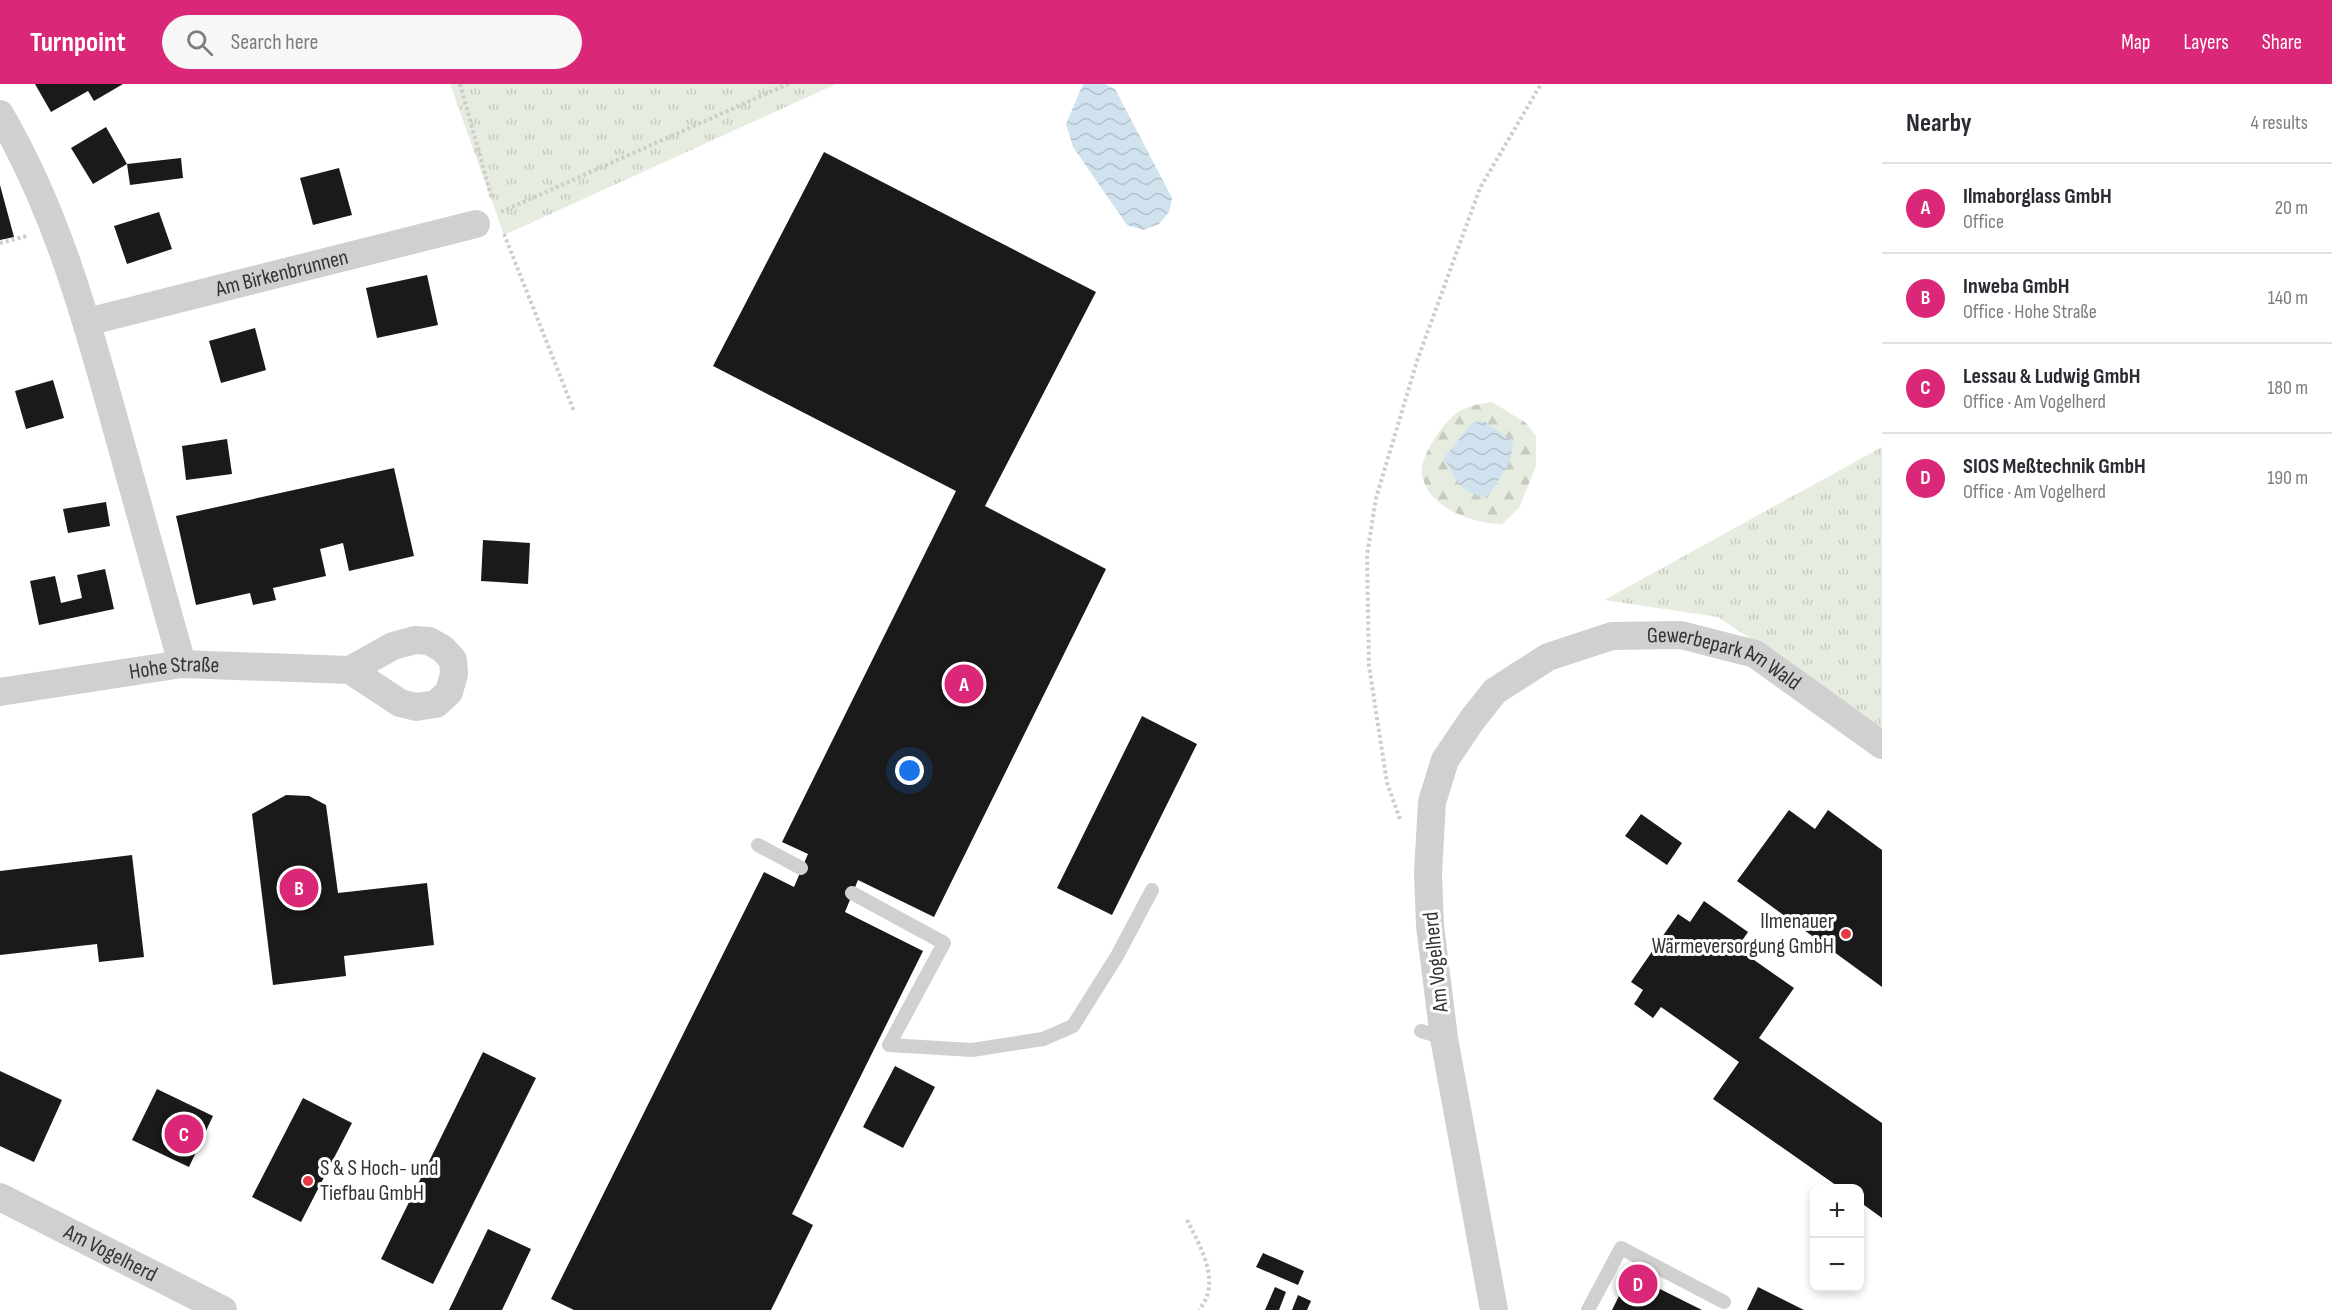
<!DOCTYPE html>
<html lang="en">
<head>
<meta charset="utf-8">
<style>
	:root { --surface:#fff; --page:#f7f7f7; --text:#2b2b33; --muted:#7c7c81; --line:#e1e1e2; --accent:#db2777 }
	body { margin:0; font-family:"Sofia Sans Condensed",sans-serif; background:var(--page); color:var(--text) }
	.controls { position:absolute; right:18px; bottom:18px; display:grid; overflow:hidden; border-radius:12px; box-shadow:0 3px 9px #0003 }
	.controls button { width:54px; height:54px; display:grid; place-items:center; padding:0; border:0; border-bottom:2px solid var(--line); background:var(--surface); color:var(--text); font:30px sans-serif }
	.you { position:absolute; left:910px; top:687px; width:21px; height:21px; margin:-15px; border:4px solid #fff; border-radius:50%; background:#1a73e8; box-shadow:0 0 0 9px #1a73e833 }
	.badge { display:grid; place-items:center; width:39px; height:39px; border-radius:50%; background:var(--accent); color:#fff; font-size:20px; font-weight:700 }
	.pin { position:absolute; translate:-50% -50%; border:3px solid #fff; box-shadow:0 2px 6px #0006 }
	.list { margin:0; padding:0; list-style:none }
	h2 { display:flex; justify-content:space-between; align-items:center; height:78px; margin:0; padding:0 24px; font-size:26px }
	h2 small { font-size:20px; font-weight:400; color:var(--muted) }
	.list li { display:grid; grid-template-columns:39px 1fr auto; gap:18px; align-items:center; box-sizing:border-box; height:90px; padding:0 24px; border-top:2px solid var(--line) }
	.list b { display:block; font-size:22px; white-space:nowrap }
	.list p { margin:0; font-size:20px; white-space:nowrap; color:var(--muted) }
	.list em { font-size:20px; font-style:normal; color:var(--muted) }
	.icon { flex:none; width:33px; height:33px; fill:none; stroke:currentColor; stroke-width:2; stroke-linecap:round; stroke-linejoin:round }
	.map { position:relative; flex:none; width:1882px; height:1226px; overflow:hidden }
	header { display:flex; align-items:center; gap:36px; box-sizing:border-box; height:84px; padding:0 30px; background:var(--accent); color:#fff }
	header strong { font-size:28px }
	nav { display:flex; gap:33px; margin-inline-start:auto; font-size:21px }
	.search { width:420px; height:54px; background:var(--page); display:flex; align-items:center; gap:15px; box-sizing:border-box; padding:0 21px; border-radius:33px; color:var(--muted); font-size:22px }
	main { display:flex }
	aside { flex:1; background:var(--surface) }
	.map>svg:first-child { display:block }
</style>
</head>
<body>
<header>
<strong>Turnpoint</strong>
<div class="search"><svg class="icon" aria-label="search" viewBox="0 0 24 24"><circle cx="10" cy="10" r="6"/><path d="M15 15l6 6"/></svg>Search here</div>
<nav><a>Map</a><a>Layers</a><a>Share</a></nav>
</header>
<main>
<div class="map">
<svg width="1882" height="1226" viewBox="0 0 1882 1226">
	<defs>
		<pattern id="grass-tufts" width="24" height="20" patternUnits="userSpaceOnUse" patternTransform="scale(1.5)"><rect width="24" height="20" fill="#e6ecdf"/><path d="M3 7l-1-3M5 7V3M7 7l1-3M15 17l-1-3M17 17v-4M19 17l1-3" fill="none" stroke="#c6cbc0"/></pattern>
		<pattern id="forest-firs" width="22" height="20" patternUnits="userSpaceOnUse" patternTransform="scale(1.5)"><rect width="22" height="20" fill="#e6ecdf"/><path d="M5 1l3.5 6h-7zM16 11l3.5 6h-7z" fill="#c6cbc0"/></pattern>
		<pattern id="water-waves" width="16" height="10" patternUnits="userSpaceOnUse" patternTransform="scale(1.5)"><rect width="16" height="10" fill="#cfe2ee"/><path d="M0 5q4-4 8 0t8 0" fill="none" stroke="#b2c2cd"/></pattern>
	</defs>
	<rect width="100%" height="100%" fill="#fff"/>
	<path fill="url(#grass-tufts)" d="M450 0H836L504 151Z
		M1882 363V643L1718 533 1604 516Z"/>
	<path fill="url(#forest-firs)" d="M1492 318 1526 339 1536 352V382L1528 402 1519 424 1502 440C1473 440 1428 424 1422 391 1419 374 1441 342 1454 331 1465 322 1479 320 1492 318Z"/>
	<path fill="url(#water-waves)" d="M1083 0H1105L1115 5 1172 114 1169 128 1159 140 1143 146 1127 141 1073 63 1066 40Z
		M1484 337 1513 358 1510 378 1487 414C1459 408 1457 397 1444 374L1473 338Z"/>
	<path fill="#1a1a1a" d="M35 0H123L94 17 88 7 51 28Z
		M106 43 127 80 93 100 71 64Z
		M824 68 1096 208 985 422 1106 485 934 833 858 796 845 828 923 867 792 1130 813 1141 771 1226H574L551 1215 764 788 794 803 808 770 782 758 956 407 713 282Z
		M181 74 183 94 130 101 127 80Z
		M339 84 352 131 313 141 300 94Z
		M0 101 14 153 0 156Z
		M159 128 172 165 127 180 114 142Z
		M427 191 438 241 377 254 366 204Z
		M255 244 266 286 221 299 209 257Z
		M53 296 64 334 26 345 15 307Z
		M227 355 232 390 186 396 182 362Z
		M394 384 414 472 349 487 343 459 320 465 326 492 273 504 276 516 253 521 250 509 196 521 176 432Z
		M106 418 110 442 68 449 63 425Z
		M483 456 530 459 528 500 481 497Z
		M105 485 114 525 39 541 30 497 55 492 61 519 82 514 77 491Z
		M1142 632 1197 660 1112 831 1057 804Z
		M286 711 309 712 326 721 338 809 427 799 434 861 344 872 346 892 273 901 252 730Z
		M1789 726 1815 745 1828 726 1882 766V903L1737 797Z
		M1641 730 1682 759 1667 781 1625 752Z
		M132 771 144 873 99 878 97 860 0 871V787Z
		M1704 817 1748 848 1737 864 1794 904 1759 954 1882 1039V1134L1860 1118V1104H1840L1713 1015 1739 978 1661 923 1653 934 1634 920 1643 906 1631 898 1678 830 1690 838Z
		M483 968 536 994 433 1200 381 1175Z
		M895 982 935 1003 903 1064 863 1043Z
		M0 987 62 1016 34 1078 0 1062Z
		M157 1005 213 1032 189 1083 132 1056Z
		M303 1014 352 1039 301 1138 252 1113Z
		M488 1145 531 1165 502 1226H449Z
		M1263 1169 1304 1187 1298 1201 1256 1183Z
		M1630 1190 1702 1226H1612Z
		M1275 1203 1286 1208 1279 1226H1265Z
		M1758 1203 1804 1226H1747Z
		M1298 1211 1311 1217 1307 1226H1292Z"/>
	<g fill="none" stroke-linecap="round" stroke-linejoin="round">
		<path stroke="#cdcdcd" stroke-width="4" stroke-dasharray="3 3" stroke-linecap="butt" d="M460 0 492 115
			M501 128 788 0
			M504 150 574 327
			M0 159 27 152
			M1400 735 1387 699 1369 582 1367 471 1376 414 1417 277 1480 104 1541 0
			M1187 1136C1201 1164 1222 1198 1199 1226"/>
		<path stroke="#d0d0d0" stroke-width="14" d="M758 761 801 784
			M852 809 944 859 889 961 972 966 1043 955 1073 942 1117 872 1152 806
			M1421 947 1444 954
			M1588 1226 1621 1164 1724 1218"/>
		<g stroke="#d0d0d0" stroke-width="28">
			<path d="M0 30C55 124 85 230 114 335 137 417 159 498 182 580"/>
			<path id="s1" d="M87 238 476 140"/>
			<path id="s2" d="M0 608 182 580 350 586 393 562 415 556 429 557 443 565 453 576 454 590 449 608 436 620 416 623 400 619 350 586"/>
			<path id="s3" d="M0 1113 223 1226"/>
			<path id="s4" d="M1494 1226 1444 954 1430 842 1428 789 1432 718 1445 676 1472 636 1495 607 1548 573 1612 552 1681 551 1755 570 1882 661"/>
		</g>
	</g>
	<g fill="#e63946" stroke="#fff" stroke-width="2">
		<circle cx="1846" cy="850" r="6"/>
		<circle cx="308" cy="1097" r="6"/>
	</g>
	<g text-anchor="middle" dominant-baseline="central" stroke-width="6" stroke-linejoin="round" paint-order="stroke">
		<g font-size="22" fill="#333" stroke="#fff">
			<text stroke="none"><textPath href="#s1" startOffset="201">Am Birkenbrunnen</textPath></text>
			<text stroke="none"><textPath href="#s4" startOffset="890">Gewerbepark Am Wald</textPath></text>
			<text stroke="none"><textPath href="#s2" startOffset="176">Hohe Straße</textPath></text>
			<text transform="translate(1436 878) rotate(-96)">Am Vogelherd</text>
			<text stroke="none"><textPath href="#s3" startOffset="124">Am Vogelherd</textPath></text>
		</g>
		<g font-size="22" fill="#333" stroke="#fff" text-anchor="end">
			<text x="1834" y="837">Ilmenauer<tspan x="1834" dy="25">Wärmeversorgung GmbH</tspan></text>
			<text x="320" y="1084" text-anchor="start">S &amp; S Hoch- und<tspan x="320" dy="25">Tiefbau GmbH</tspan></text>
		</g>
	</g>
</svg>
<div class="controls">
<button>+</button>
<button>−</button>
</div>
<div class="you"></div>
<div class="pin badge" style="left:964px;top:600px">A</div>
<div class="pin badge" style="left:299px;top:804px">B</div>
<div class="pin badge" style="left:184px;top:1050px">C</div>
<div class="pin badge" style="left:1638px;top:1200px">D</div>
</div>
<aside>
<h2>Nearby<small>4 results</small></h2>
<ul class="list">
<li><span class="badge">A</span><div><b>Ilmaborglass GmbH</b><p>Office</p></div><em>20 m</em></li>
<li><span class="badge">B</span><div><b>Inweba GmbH</b><p>Office · Hohe Straße</p></div><em>140 m</em></li>
<li><span class="badge">C</span><div><b>Lessau &amp; Ludwig GmbH</b><p>Office · Am Vogelherd</p></div><em>180 m</em></li>
<li><span class="badge">D</span><div><b>SIOS Meßtechnik GmbH</b><p>Office · Am Vogelherd</p></div><em>190 m</em></li>
</ul>
</aside>
</main>
</body>
</html>
